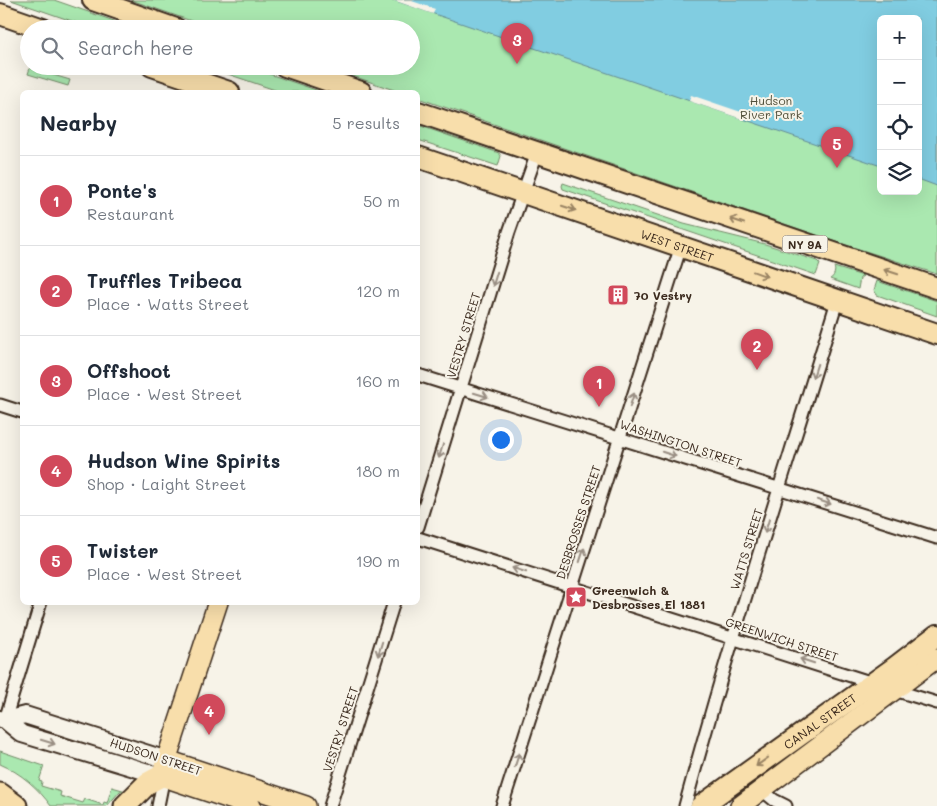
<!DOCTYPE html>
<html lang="en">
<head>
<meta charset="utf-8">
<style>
	:root { --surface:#fff; --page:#f6f6f7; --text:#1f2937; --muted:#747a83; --line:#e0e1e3; --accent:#d1495b }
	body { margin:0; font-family:Mali,sans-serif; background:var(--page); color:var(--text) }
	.controls { position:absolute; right:15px; top:15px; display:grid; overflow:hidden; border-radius:8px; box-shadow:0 5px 20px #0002 }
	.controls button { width:45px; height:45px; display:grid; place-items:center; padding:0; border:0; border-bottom:1px solid var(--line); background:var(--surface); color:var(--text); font:25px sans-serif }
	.you { position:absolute; left:500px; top:439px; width:18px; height:18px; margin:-12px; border:4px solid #fff; border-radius:50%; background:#1a73e8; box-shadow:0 0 0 8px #1a73e833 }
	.badge { display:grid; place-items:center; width:32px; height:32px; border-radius:50%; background:var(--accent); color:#fff; font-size:16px; font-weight:700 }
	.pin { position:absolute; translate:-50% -41px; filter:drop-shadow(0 1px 2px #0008) }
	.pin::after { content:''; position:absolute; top:26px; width:18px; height:15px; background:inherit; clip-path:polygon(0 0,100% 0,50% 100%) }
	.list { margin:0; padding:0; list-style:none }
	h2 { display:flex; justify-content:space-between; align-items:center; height:65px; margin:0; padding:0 20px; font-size:21px }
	h2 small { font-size:16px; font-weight:400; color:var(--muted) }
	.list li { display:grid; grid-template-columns:32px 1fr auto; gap:15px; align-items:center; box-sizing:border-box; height:90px; padding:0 20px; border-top:1px solid var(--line) }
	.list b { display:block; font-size:19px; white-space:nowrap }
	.list p { margin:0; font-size:16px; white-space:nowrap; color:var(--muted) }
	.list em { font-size:16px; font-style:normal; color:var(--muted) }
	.icon { flex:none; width:28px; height:28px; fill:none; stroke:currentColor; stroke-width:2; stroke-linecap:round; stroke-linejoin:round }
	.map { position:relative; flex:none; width:937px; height:806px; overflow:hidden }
	.search { position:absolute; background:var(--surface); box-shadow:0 5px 20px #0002; left:20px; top:20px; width:400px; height:55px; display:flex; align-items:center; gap:12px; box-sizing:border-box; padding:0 18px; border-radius:28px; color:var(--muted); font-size:19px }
	.panel { position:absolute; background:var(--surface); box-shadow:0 5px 20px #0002; left:20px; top:90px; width:400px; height:515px; border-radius:8px }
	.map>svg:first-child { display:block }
</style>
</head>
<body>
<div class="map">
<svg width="937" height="806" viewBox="0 0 937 806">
	<rect width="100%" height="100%" fill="#f7f3e8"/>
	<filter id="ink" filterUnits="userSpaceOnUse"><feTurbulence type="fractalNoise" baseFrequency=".02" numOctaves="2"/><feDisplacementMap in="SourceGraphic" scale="10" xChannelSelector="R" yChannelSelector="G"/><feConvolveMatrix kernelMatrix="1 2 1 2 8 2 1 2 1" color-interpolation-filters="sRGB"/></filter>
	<g filter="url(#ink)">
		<path fill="#aae8b0" stroke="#728967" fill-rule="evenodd" d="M11 0H54L137 29H95Z
			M131 0H937V274L834 241 418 98V92H400L323 66H411V29H214ZM881 19H918V191H881Z
			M204 66H246L322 92H281Z
			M30 68 70 80 68 86 28 74Z
			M418 125 499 153 501 156 498 166 418 140Z
			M563 183 684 224 765 244 817 261 820 264 816 275 563 189 562 186Z
			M834 267 863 276 860 278 858 289 830 279C834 277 836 271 834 267Z
			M877 281 937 301V316L877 295 874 290Z
			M0 751 44 766 39 781 42 782 41 786 61 792 60 796 83 803 85 799 103 805 104 802 107 803 112 787 126 791H120L107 806H51C38 788 21 773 0 764Z"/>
		<path fill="#81cde1" stroke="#658c93" d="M393 0H937V186L918 179V19H881V166Z"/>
		<path fill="#f7f3e8" d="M393 0H409L435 9 433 14Z
			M691 95 744 113 742 119 689 101Z"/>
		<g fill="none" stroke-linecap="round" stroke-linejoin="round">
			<g stroke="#3b2a1e" stroke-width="15">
				<path id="minor" d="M418 375 937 538
					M0 405 22 412
					M418 527 509 232 537 153
					M418 538 876 684
					M891 689 937 703
					M5 720 41 602
					M762 790 774 800 786 806
					M158 806 162 786 161 776
					M330 806 394 602
					M502 806 681 246
					M685 806C731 636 786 469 837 301"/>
			</g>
			<g stroke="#3b2a1e" stroke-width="20">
				<path id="secondary" d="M0 719 5 720 22 734 161 776
					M5 720 25 715 167 760"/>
			</g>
			<g stroke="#3b2a1e" stroke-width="22">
				<path id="primary" d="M218 602 161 776 251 806
					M167 760 306 806
					M740 806 937 658"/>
			</g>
			<g stroke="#3b2a1e" stroke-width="24">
				<g id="trunk">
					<path d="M93 0 176 29"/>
					<path d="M0 14 43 29"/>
					<path d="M152 66 229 92"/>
					<path d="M285 66 361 92"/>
					<path d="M418 112 937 288"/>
					<path id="s1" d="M418 157 937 334"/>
					<path id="s2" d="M701 806 894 668 937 635"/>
				</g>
			</g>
			<g stroke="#3b2a1e" stroke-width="25">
				<path id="motorway" d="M0 794 16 806
					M125 806 148 783 161 776"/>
			</g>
			<use href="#minor" stroke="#f7f3e8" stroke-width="11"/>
			<use href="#secondary" stroke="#f7f3e8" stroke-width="16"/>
			<use href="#primary" stroke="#f8deab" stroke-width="19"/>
			<use href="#trunk" stroke="#f8deab" stroke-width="20"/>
			<use href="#motorway" stroke="#f8deab" stroke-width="21"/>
		</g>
		<defs><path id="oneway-shaft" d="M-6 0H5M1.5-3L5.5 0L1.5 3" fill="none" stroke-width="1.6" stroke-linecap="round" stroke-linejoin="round" transform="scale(1.25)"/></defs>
		<g stroke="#9a8464">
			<use href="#oneway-shaft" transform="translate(569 208) rotate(18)"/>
			<use href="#oneway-shaft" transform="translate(737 221) rotate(-161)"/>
			<use href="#oneway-shaft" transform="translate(891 272) rotate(-162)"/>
			<use href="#oneway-shaft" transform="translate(760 274) rotate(20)"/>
			<use href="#oneway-shaft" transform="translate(762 762) rotate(144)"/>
		</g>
		<g stroke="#998e83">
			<use href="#oneway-shaft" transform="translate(495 279) rotate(107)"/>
			<use href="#oneway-shaft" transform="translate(815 371) rotate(108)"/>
			<use href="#oneway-shaft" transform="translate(481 395) rotate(17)"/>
			<use href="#oneway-shaft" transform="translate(632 400) rotate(-72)"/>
			<use href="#oneway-shaft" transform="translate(441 451) rotate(107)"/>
			<use href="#oneway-shaft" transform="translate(669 454) rotate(18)"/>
			<use href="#oneway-shaft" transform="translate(824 502) rotate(18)"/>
			<use href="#oneway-shaft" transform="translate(767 526) rotate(107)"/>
			<use href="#oneway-shaft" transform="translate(582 555) rotate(-72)"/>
			<use href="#oneway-shaft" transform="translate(519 570) rotate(-162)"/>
			<use href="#oneway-shaft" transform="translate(380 649) rotate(107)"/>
			<use href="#oneway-shaft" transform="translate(807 661) rotate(-162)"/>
			<use href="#oneway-shaft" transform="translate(48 742) rotate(17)"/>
			<use href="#oneway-shaft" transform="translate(517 760) rotate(-72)"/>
		</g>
	</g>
	<defs>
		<g id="building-square" transform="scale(1.125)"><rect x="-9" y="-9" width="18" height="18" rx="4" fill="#d1495b" stroke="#f7f3e8"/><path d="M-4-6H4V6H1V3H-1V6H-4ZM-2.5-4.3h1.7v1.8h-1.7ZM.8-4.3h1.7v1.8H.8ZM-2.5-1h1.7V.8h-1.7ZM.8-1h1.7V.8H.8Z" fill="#fff"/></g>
		<g id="sight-square" transform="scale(1.125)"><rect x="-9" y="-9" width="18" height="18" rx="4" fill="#d1495b" stroke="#f7f3e8"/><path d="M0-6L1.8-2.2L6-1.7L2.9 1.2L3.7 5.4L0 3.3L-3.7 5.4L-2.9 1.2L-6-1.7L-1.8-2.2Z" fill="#fff"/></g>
	</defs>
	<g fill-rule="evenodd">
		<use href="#building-square" x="618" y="295"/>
		<use href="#sight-square" x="576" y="597"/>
	</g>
	<g text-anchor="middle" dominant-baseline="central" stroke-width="4" stroke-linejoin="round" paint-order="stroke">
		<rect fill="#f7f3e8" stroke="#73665b" stroke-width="1" x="782.5" y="235.5" width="45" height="17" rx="4"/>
		<g font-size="11" font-weight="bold" fill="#3b2a1e">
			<text x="805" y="244">NY 9A</text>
		</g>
		<g font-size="12" fill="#51503b" stroke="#f7f3e8">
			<text x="771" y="100">Hudson<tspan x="771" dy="14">River Park</tspan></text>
		</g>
		<g font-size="12" fill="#3b2a1e" stroke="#f7f3e8">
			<text stroke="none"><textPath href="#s1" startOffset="274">WEST STREET</textPath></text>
			<text transform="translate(463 335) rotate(-73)">VESTRY STREET</text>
			<text transform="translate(681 443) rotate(18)">WASHINGTON STREET</text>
			<text transform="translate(578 522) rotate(-72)">DESBROSSES STREET</text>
			<text transform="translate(746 549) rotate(-73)">WATTS STREET</text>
			<text transform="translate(782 639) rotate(18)">GREENWICH STREET</text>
			<text stroke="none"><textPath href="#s2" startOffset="146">CANAL STREET</textPath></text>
			<text transform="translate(340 729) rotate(-72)">VESTRY STREET</text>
			<text transform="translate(156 756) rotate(18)">HUDSON STREET</text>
		</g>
		<g font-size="12" font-weight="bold" fill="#3b2a1e" stroke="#f7f3e8" text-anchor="start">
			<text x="634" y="295">70 Vestry</text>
			<text x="592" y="590">Greenwich &amp;<tspan x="592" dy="14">Desbrosses El 1881</tspan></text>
		</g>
	</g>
</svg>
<div class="controls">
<button>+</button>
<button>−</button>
<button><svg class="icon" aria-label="locate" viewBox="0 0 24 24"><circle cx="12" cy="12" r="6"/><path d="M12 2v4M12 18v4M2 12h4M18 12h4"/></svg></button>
<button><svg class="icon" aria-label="layers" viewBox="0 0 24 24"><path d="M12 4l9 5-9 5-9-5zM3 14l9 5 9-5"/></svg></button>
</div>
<div class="you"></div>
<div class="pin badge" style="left:599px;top:407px">1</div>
<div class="pin badge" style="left:757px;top:370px">2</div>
<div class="pin badge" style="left:517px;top:64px">3</div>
<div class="pin badge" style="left:209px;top:735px">4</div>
<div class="pin badge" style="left:837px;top:168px">5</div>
<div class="search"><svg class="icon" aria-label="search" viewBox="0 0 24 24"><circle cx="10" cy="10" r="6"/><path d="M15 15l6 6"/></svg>Search here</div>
<section class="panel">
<h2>Nearby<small>5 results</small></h2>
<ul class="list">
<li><span class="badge">1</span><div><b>Ponte's</b><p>Restaurant</p></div><em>50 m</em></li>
<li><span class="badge">2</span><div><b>Truffles Tribeca</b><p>Place · Watts Street</p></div><em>120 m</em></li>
<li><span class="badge">3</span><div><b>Offshoot</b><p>Place · West Street</p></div><em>160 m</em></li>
<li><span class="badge">4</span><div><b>Hudson Wine Spirits</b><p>Shop · Laight Street</p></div><em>180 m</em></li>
<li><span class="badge">5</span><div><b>Twister</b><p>Place · West Street</p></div><em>190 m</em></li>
</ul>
</section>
</div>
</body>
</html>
